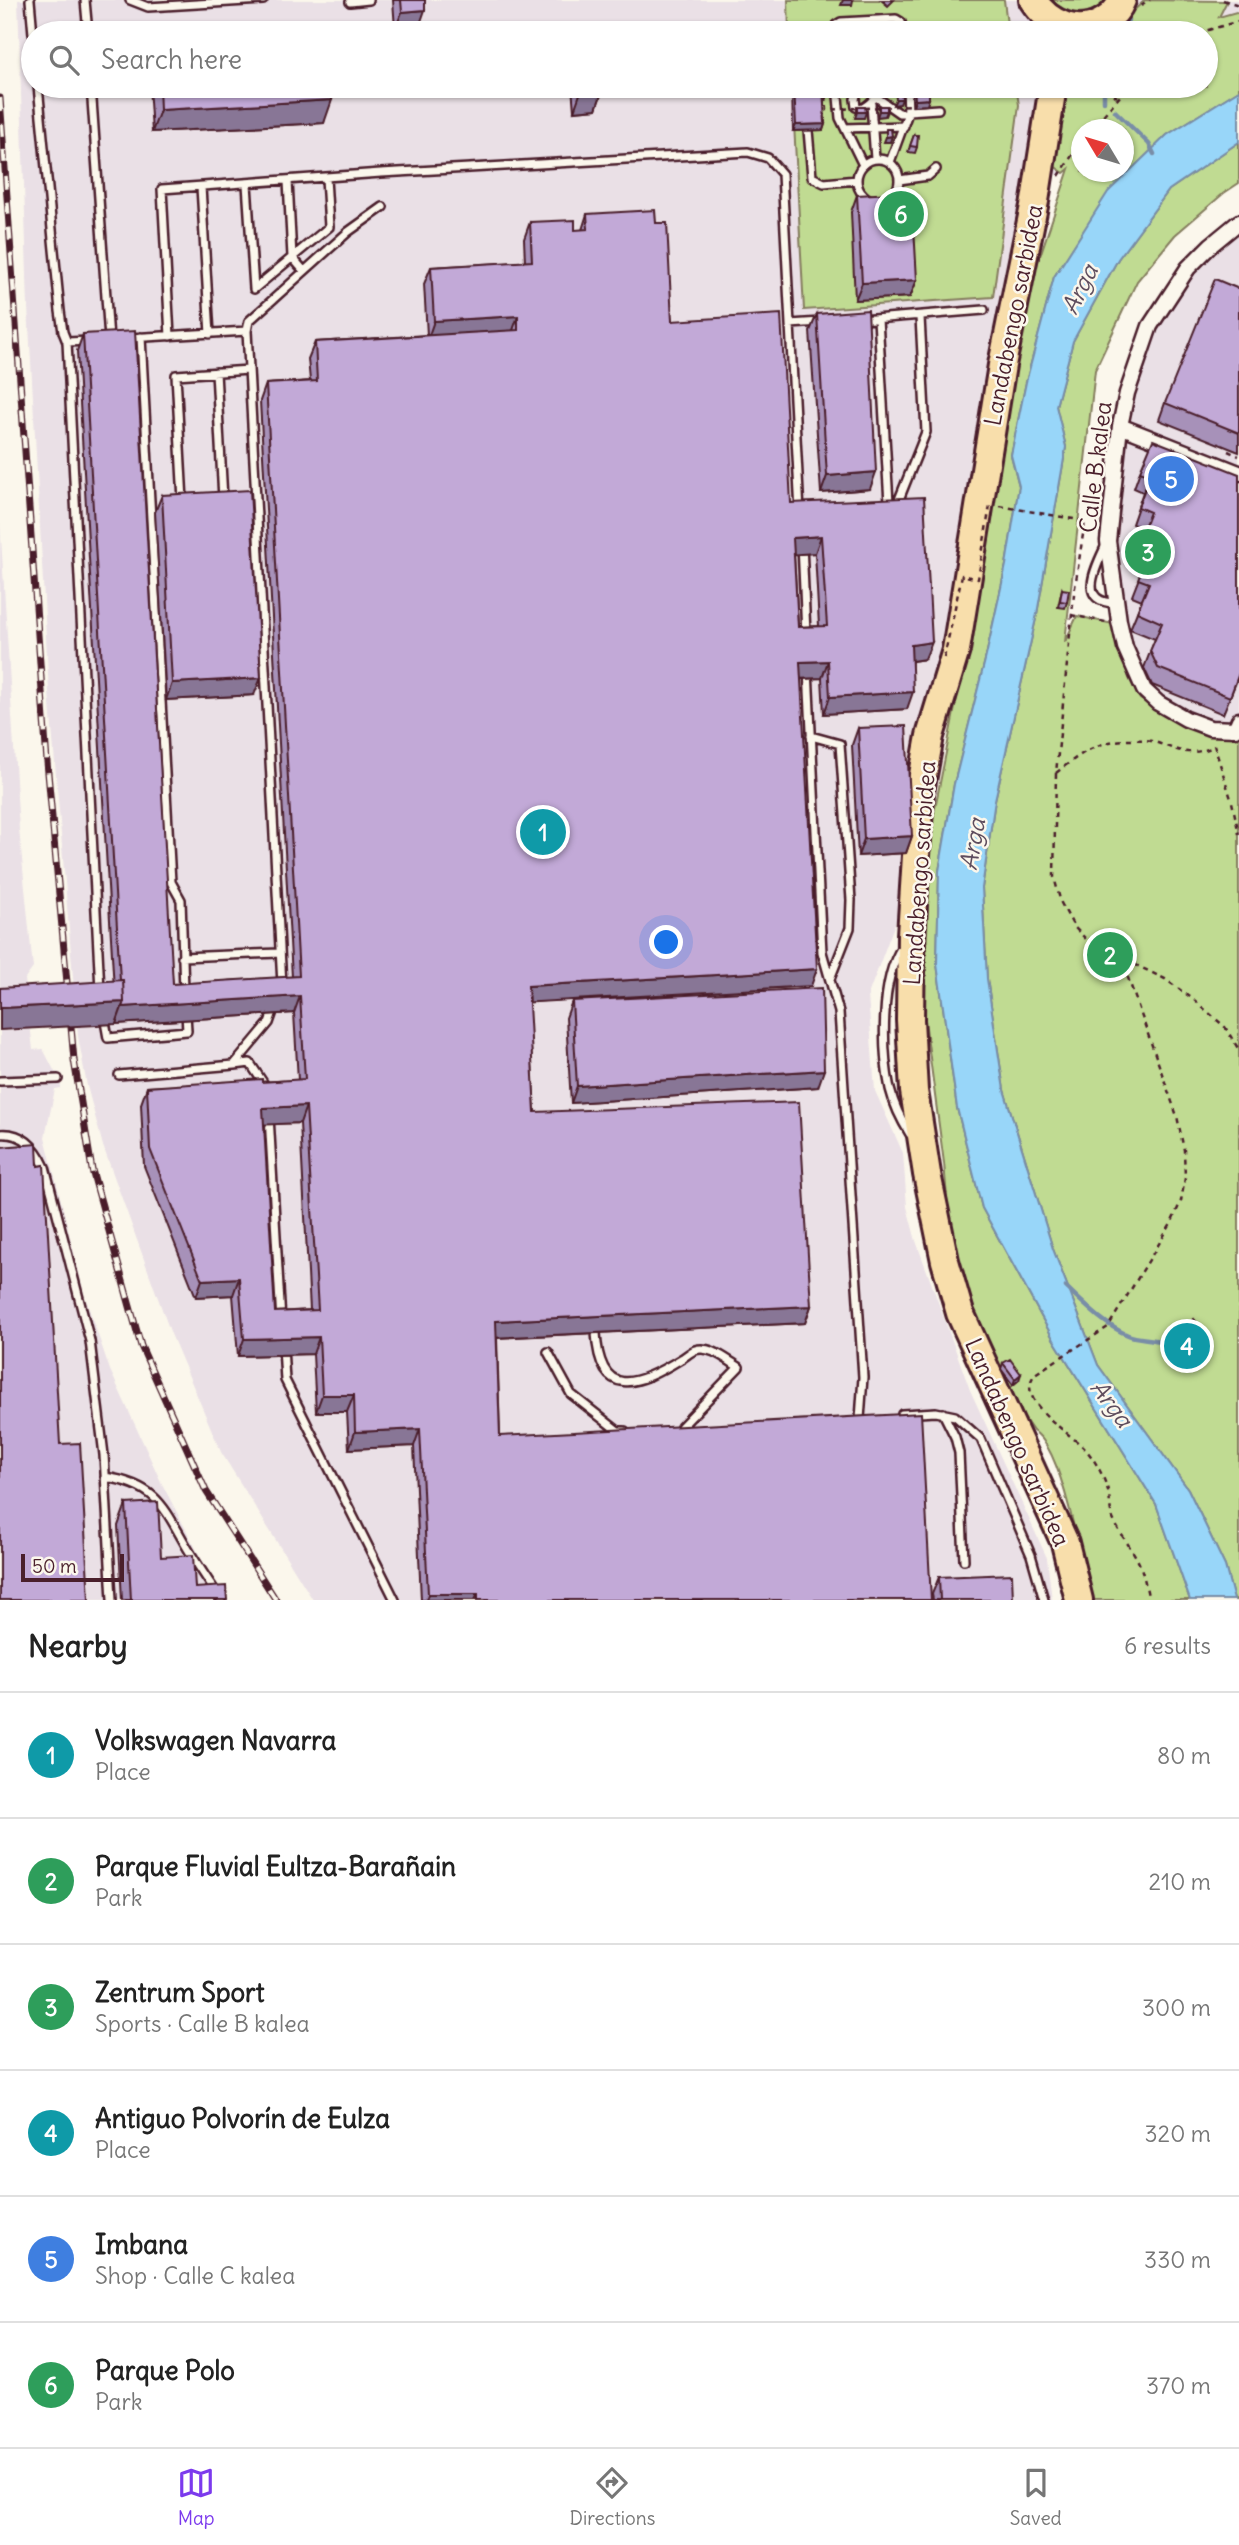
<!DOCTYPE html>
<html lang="en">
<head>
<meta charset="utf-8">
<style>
	:root { --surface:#fff; --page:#f6f6f6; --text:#222; --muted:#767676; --line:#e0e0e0; --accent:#7c3aed }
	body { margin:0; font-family:Delius,sans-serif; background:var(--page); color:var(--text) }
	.compass { position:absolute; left:1071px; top:119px; width:63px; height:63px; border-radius:50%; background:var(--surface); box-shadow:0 2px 5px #0004; rotate:308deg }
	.scale { position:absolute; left:21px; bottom:18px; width:103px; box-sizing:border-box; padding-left:7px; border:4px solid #4a1f2b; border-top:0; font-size:19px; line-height:24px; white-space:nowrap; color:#4a1f2b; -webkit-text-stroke:5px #fbf7ec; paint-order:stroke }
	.you { position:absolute; left:667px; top:943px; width:24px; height:24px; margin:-18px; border:5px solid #fff; border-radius:50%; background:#1a73e8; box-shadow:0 0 0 10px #1a73e833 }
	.badge { display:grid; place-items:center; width:46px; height:46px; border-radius:50%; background:var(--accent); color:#fff; font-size:23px; font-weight:700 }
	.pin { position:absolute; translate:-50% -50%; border:4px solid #fff; box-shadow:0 2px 7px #0006 }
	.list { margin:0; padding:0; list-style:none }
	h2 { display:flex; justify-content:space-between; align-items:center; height:91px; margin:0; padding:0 28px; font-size:30px }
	h2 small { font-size:23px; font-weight:400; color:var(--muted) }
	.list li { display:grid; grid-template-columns:46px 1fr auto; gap:21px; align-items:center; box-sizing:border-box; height:126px; padding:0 28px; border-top:2px solid var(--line) }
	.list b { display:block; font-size:26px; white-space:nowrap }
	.list p { margin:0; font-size:23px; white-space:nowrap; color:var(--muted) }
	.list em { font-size:23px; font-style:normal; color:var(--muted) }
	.icon { flex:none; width:38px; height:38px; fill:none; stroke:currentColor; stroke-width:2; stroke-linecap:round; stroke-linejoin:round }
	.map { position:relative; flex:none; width:1239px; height:1600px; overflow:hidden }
	.search { position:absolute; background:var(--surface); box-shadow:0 2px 5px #0004; left:21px; right:21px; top:21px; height:77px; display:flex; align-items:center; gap:18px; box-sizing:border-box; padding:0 24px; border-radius:38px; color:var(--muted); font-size:26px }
	.sheet { height:847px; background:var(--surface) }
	nav { display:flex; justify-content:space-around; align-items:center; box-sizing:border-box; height:98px; border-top:2px solid var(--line); background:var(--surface); font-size:19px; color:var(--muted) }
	nav a { display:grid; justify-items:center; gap:4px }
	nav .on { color:var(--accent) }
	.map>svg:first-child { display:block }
</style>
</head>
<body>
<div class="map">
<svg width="1239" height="1600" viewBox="0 0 1239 1600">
	<rect width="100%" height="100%" fill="#fbf7ec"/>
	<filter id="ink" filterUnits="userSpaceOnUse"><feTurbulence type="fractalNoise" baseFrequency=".0143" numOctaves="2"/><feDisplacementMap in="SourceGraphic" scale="14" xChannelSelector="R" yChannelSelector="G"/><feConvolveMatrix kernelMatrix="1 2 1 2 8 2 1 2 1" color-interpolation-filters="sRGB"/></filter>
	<g filter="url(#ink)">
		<path fill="#eae0e6" d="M18 0H1239V18L1187 33H33V86H1133L1082 130 1081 149 1060 176 1050 172 930 699 903 794 906 853 901 907 868 995 875 1091 903 1153 907 1207 916 1241 970 1390 1047 1558 1052 1600H313L221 1452 171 1334 103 1146 87 1086 78 1036 49 692 28 307Z
			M1239 222V720L1210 728 1158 703 1132 666 1108 541 1137 360 1188 268Z
			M0 522 19 829 33 968 25 979 33 1050 43 1049 55 1072 60 1073 61 1088 55 1089 45 1137 85 1297 110 1370 161 1482 204 1564 227 1600H0Z"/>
		<path fill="#c0db92" stroke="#857d5e" stroke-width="2" fill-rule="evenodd" d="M788 0H1004L1008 33H789Z
			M1051 0H1106C1090 19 1067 15 1051 0Z
			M1145 0 1227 1 1219 17 1236 12 1239 14V90L1167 135 1109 192 1054 277 1026 382 1011 455 1019 486 1006 565 986 656 954 784 939 871 937 964 957 1108 982 1208 1054 1340 1156 1504 1190 1600H1087C1083 1567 1062 1445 1033 1431L1002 1386 951 1244 944 1163 924 1013 931 828 964 662 999 451 1031 283 1069 169 1064 173 1054 166 1062 106 1069 86H1206V33H1110ZM1082 130H1124V172H1082Z
			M792 86H1016L1019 105 993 297 804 310Z
			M1239 142V183L1224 193 1175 235 1137 281 1095 370 1065 642 1077 616 1113 624 1129 678 1140 699 1181 723 1239 730V1600H1234L1225 1566 1188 1489 1098 1365 1053 1249 1004 1090 987 979 982 888 995 800 1037 614 1066 447 1056 406 1073 341 1118 259 1169 190Z"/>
		<path fill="#98d6f9" stroke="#798da7" stroke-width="2" d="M1239 90V142L1169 190 1118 259 1073 341 1056 406 1066 447 1037 614 995 800 982 888 987 979 1004 1090 1053 1249 1098 1365 1188 1489 1225 1566 1234 1600H1190L1156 1504 1054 1340 982 1208 957 1108 937 964 939 871 954 784 986 656 1006 565 1019 486 1011 455 1026 382 1054 277 1108 192 1167 135Z"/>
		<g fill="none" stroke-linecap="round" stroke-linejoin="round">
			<path stroke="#798da7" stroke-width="4.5" d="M1123 33 1128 20
				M1104 101V86
				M1115 111 1149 144 1154 154
				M1066 1287C1084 1304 1104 1325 1128 1335 1142 1341 1158 1336 1170 1347"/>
			<g stroke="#4a1f2b" stroke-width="12">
				<path id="lane" d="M30 0 33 34
					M85 0 88 33
					M130 0 148 7 263 0
					M350 2 369 0
					M868 21 869 33
					M834 33 836 25 841 22 896 19 901 22 904 33
					M38 86 60 311 63 332 67 342
					M91 86 109 339
					M837 86 840 118 863 165
					M859 86 855 99 856 107 861 109C872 103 876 98 878 86
					M838 87 851 86
					M876 97 899 113H908
					M871 104 875 159
					M908 111 938 109
					M845 128 904 126
					M808 130 812 177 824 183 857 180
					M857 180a21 21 0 1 1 42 0a21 21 0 1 1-42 0Z
					M890 162 908 113 907 86
					M899 180 928 176 936 169
					M288 181 292 257 304 271
					M247 184 254 289 329 227 326 178
					M201 187 210 334
					M878 319 889 503
					M861 320 984 310
					M790 324 821 322
					M170 336 162 189 381 173 748 152 768 158 782 174 800 512
					M141 337 171 882 181 900 184 990
					M129 338 247 331
					M89 341 67 342 100 990
					M216 372 223 499H221
					M183 501 176 375 249 370
					M895 503 898 502 926 432 920 317
					M802 544 806 634
					M1106 545C1096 567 1076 603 1116 603
					M808 670 822 952 839 1012 863 1377 860 1419
					M811 736 840 744 851 900 850 928 830 979
					M902 947C880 980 882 1051 890 1089 894 1105 901 1120 910 1134
					M182 957 279 953
					M282 985 247 331 249 321 348 232 383 207
					M104 1016 108 1038 187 1031 186 1013
					M235 1065 250 1063 268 1090
					M119 1075 234 1065 269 1023 275 1006
					M0 1081 58 1079
					M269 1116 281 1321
					M0 1134C23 1132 36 1147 45 1167L90 1341 104 1455 112 1600
					M596 1333C600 1401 637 1386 681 1359 685 1357 690 1352 695 1350 710 1345 727 1360 739 1367L681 1427
					M283 1347 285 1380 395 1600
					M548 1352 571 1394 618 1431H625
					M943 1413 955 1437 959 1453 964 1560
					M902 1414 936 1412 955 1416 981 1439 1031 1555 1044 1600
					M105 1477C158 1485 164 1508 188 1549 198 1566 210 1583 221 1600"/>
			</g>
			<g stroke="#4a1f2b" stroke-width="19">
				<path id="street" d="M1239 222 1211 245 1188 268 1150 326 1127 393 1120 426 1108 541 1119 621 1125 647 1144 690 1158 703 1186 719 1210 728 1235 729 1239 720
					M1120 426 1239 473"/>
			</g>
			<g stroke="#4a1f2b" stroke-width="32">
				<path id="highway" d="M1033 0C1049 25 1079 37 1104 21 1112 16 1119 8 1122 0
					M1053 86 1035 201 1002 365 956 650 930 736 920 792 911 935 910 1020 914 1091 927 1174 945 1261 960 1313 1065 1543 1079 1600"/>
			</g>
			<path stroke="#4a1f2b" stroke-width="2.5" stroke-dasharray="5 5" stroke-linecap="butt" d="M1223 0 1239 5
				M1141 6 1150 0
				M1198 33 1239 21
				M1111 86V92L1117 97
				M1090 130 1129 86
				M1059 176 1082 140
				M1228 451 1239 456
				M1000 506 1085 521 1074 594 1056 773 1054 877 1061 903 1074 927 1090 943 1165 979 1193 999 1225 1027 1239 1050
				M1071 615 1106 622
				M1214 745 1232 802 1239 834
				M1056 773C1080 754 1098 740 1129 740 1136 740 1144 739 1151 741 1179 749 1184 758 1214 747
				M1121 958 1177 1116 1184 1150 1185 1178 1181 1201 1171 1224 1108 1327 1035 1374C1013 1402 1072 1433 1087 1451 1097 1463 1105 1479 1109 1494 1110 1503 1110 1513 1114 1521 1121 1536 1132 1548 1139 1563 1144 1574 1146 1588 1149 1600"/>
			<use href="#lane" stroke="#fbf7ec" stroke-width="7"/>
			<use href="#street" stroke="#fbf7ec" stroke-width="14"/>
			<use href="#highway" stroke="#f8deab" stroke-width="26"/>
			<g stroke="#4a1f2b" stroke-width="7">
				<path id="rail" d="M0 98 47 762 74 1060 92 1170 141 1346 206 1491 276 1600"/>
			</g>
			<use href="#rail" stroke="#fbf7ec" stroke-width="4.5" stroke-dasharray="13" stroke-linecap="butt"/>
			<path stroke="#4a1f2b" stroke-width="2.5" stroke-dasharray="5 5" stroke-linecap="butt" d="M826 96 827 110 857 108
				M864 108 913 105
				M944 658 962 575 978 579 990 505"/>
		</g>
		<path fill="#a791b9" stroke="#4a1f2b" stroke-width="2" fill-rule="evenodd" d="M393 0H425L419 27 395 29Z
			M881 0H894L888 6Z
			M149 86H332L324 123 152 132Z
			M572 86H602V92L596 109 574 111Z
			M792 86H823L825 124 823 130 793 131Z
			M912 86H929L927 105 913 106Z
			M914 135 917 147 915 153 908 152Z
			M857 195 917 280 910 297 855 300 851 212Z
			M587 214 656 223 672 321 791 503 925 659 912 661 907 709 824 714 822 678 801 679 811 986 528 1002 535 1112 811 1306 805 1323 497 1338 500 1436 931 1600H421L414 1446 349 1449 347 1412H316L313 1354 238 1356 233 1295 196 1297 144 1166 141 1104 147 1087 298 1080 294 1013 116 1024 77 351 83 334 173 984 292 977 260 401 266 384 310 381 308 359 315 342 427 335 424 284 431 267 525 262 524 239 530 222 575 230H582ZM815 553 819 626 798 627 794 554ZM300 1123 310 1310 275 1312 264 1124Z
			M1239 289V452L1159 420 1165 403Z
			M817 314 870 489 821 493 810 331Z
			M1140 471 1239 474V675L1223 714 1152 685 1144 668 1155 639 1130 629 1142 600 1132 596 1144 565 1131 559 1143 528 1132 524 1143 492 1134 488Z
			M162 495 254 695 166 700 155 512Z
			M1062 589 1067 602 1065 608 1058 607Z
			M858 728 912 836 906 853 858 856 852 745Z
			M1094 955 1107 965 1104 969 1097 971 1093 968 1092 961Z
			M572 1001 818 1087 571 1103 566 1018Z
			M1174 1335H1207L1203 1346 1184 1363 1170 1347Z
			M1003 1363 1019 1380 1013 1385 1001 1369Z
			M126 1504 161 1557 195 1588 227 1600H122L118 1526Z
			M939 1577 1013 1600H933L932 1594Z"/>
		<path fill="#887696" stroke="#4a1f2b" stroke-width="2" d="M843 0H853L852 5H841Z
			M425 10 419 27 395 29 402 12Z
			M602 92 596 109 574 111 580 94Z
			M896 99H902L900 104 893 105Z
			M929 99 927 105 913 106 915 100Z
			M332 100 324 123 152 132 160 110Z
			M879 111H887L885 116 877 117Z
			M857 112H866L864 118H855Z
			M825 124 823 130 793 131 796 125Z
			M892 136 890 142H884L886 137Z
			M917 280 910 297 855 300 862 283Z
			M518 316 512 333 428 338 434 321Z
			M876 472 870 489 821 493 827 476Z
			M821 536 815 553 787 555 793 538Z
			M932 642 925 659 905 662 911 645Z
			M828 661 822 678 794 679 800 662Z
			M261 678 254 695 166 700 172 683Z
			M913 692 907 709 824 714 830 697Z
			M912 836 906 853 858 856 864 839Z
			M1109 959 1104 969 1097 971 1099 965Z
			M817 969 811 986 521 1003 528 986Z
			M300 996 294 1013 116 1024 122 1007Z
			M124 1002 116 1024 0 1030V1008Z
			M824 1070 818 1087 571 1103 577 1086Z
			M306 1106 300 1123 257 1125 263 1108Z
			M239 1278 233 1295 196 1297 202 1280Z
			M811 1306 805 1323 490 1338 496 1321Z
			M1207 1335 1203 1346 1184 1363 1188 1352Z
			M319 1337 313 1354 238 1356 244 1339Z
			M1021 1374 1019 1380 1013 1385 1015 1379Z
			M322 1395H354L347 1412H316Z
			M420 1429 414 1446 349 1449 355 1432Z
			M428 1594H478L475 1600H426Z"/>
		<path fill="#c2a9d7" stroke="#4a1f2b" stroke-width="2" fill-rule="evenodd" d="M401 0H425V10L402 12Z
			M858 24 859 32H851V25Z
			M888 25H894V33H888Z
			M598 27 599 33H576V29Z
			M820 29 821 33H792V30Z
			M159 86H332V100L160 110Z
			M580 86H602V92L580 94Z
			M794 86H823L825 124 796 125Z
			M914 86H929V99L915 100Z
			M895 91H901L902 99H896Z
			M879 106H887V111H879Z
			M857 107H865L866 112H857Z
			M886 129H891L892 136 886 137Z
			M914 135H918L917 147 910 146Z
			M912 192 917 280 862 283 857 195Z
			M655 210 656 223H667L672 321 781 314 791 503 924 497 932 642 911 645 913 692 830 697 828 661 800 662 817 969 528 986 535 1112 799 1102 811 1306 496 1321 500 1436 921 1413 931 1600H478V1594H428L420 1429 355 1432 354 1395H322L319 1337 244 1339 239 1278 202 1280 150 1149 147 1087 262 1079V1082L305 1079 300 996 122 1007 124 1002 123 980H120L83 334 135 331 173 984 299 976 266 384 317 381 315 342 518 330V316L434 321 431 267 532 261 530 222 575 220V230L588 229 587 214ZM821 536 827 626 798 627 793 538ZM306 1106 318 1310 275 1312 263 1108Z
			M1215 279 1239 289V433L1165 403Z
			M868 310 876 472 827 476 817 314Z
			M1153 440 1239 474V673L1230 697 1158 668 1150 651 1162 623 1137 612 1149 583 1138 579 1150 548 1138 542 1150 512 1138 507 1150 475 1140 471Z
			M250 490 261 678 172 683 162 495Z
			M1062 589 1069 590 1067 602 1060 601Z
			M906 726 912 836 864 839 858 728Z
			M1097 951H1104L1109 959 1106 964 1099 965 1095 962 1094 955Z
			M123 980 124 1002 0 1008V988Z
			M822 988 824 1070 577 1086 572 1001Z
			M37 1144 38 1166 44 1165 60 1444 80 1443 89 1600H0V1147Z
			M1194 1319 1207 1335 1188 1352 1174 1335Z
			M1010 1359 1021 1374 1015 1379 1003 1363Z
			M158 1502 161 1557 193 1555 195 1588 226 1586 227 1600H131L126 1504Z
			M1012 1574 1013 1600H940L939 1577Z"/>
	</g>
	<g text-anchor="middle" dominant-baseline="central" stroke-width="5" stroke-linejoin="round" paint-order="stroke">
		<g font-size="23" fill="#4a1f2b" stroke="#fbf7ec">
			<text transform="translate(1013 315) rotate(-79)">Landabengo sarbidea</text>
			<text transform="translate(1095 467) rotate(-83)">Calle B kalea</text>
			<text transform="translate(919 873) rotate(-86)">Landabengo sarbidea</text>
			<text transform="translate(1018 1442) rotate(66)">Landabengo sarbidea</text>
		</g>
		<g font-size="24" font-style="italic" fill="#5e4d5e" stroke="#fbf7ec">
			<text transform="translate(1079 289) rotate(-64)">Arga</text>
			<text transform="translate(972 844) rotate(-80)">Arga</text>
			<text transform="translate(1112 1403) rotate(53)">Arga</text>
		</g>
	</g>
</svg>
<svg class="compass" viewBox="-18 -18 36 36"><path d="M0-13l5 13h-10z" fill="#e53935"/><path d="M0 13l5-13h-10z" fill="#767676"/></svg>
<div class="scale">50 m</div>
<div class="you"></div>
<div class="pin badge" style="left:543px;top:832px;background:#0f9aa8">1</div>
<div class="pin badge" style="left:1110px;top:955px;background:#2e9e5b">2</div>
<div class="pin badge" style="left:1148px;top:552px;background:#2e9e5b">3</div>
<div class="pin badge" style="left:1187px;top:1346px;background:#0f9aa8">4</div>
<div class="pin badge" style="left:1171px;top:479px;background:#3f7fe0">5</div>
<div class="pin badge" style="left:901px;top:214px;background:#2e9e5b">6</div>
<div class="search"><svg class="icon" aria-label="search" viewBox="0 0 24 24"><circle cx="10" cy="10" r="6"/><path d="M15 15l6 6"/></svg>Search here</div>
</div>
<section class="sheet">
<h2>Nearby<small>6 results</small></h2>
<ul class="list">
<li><span class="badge" style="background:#0f9aa8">1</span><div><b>Volkswagen Navarra</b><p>Place</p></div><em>80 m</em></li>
<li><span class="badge" style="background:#2e9e5b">2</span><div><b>Parque Fluvial Eultza-Barañain</b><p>Park</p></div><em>210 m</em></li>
<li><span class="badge" style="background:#2e9e5b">3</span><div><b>Zentrum Sport</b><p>Sports · Calle B kalea</p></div><em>300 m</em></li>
<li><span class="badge" style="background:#0f9aa8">4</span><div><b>Antiguo Polvorín de Eulza</b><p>Place</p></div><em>320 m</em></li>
<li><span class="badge" style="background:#3f7fe0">5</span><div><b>Imbana</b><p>Shop · Calle C kalea</p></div><em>330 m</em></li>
<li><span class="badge" style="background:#2e9e5b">6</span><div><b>Parque Polo</b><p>Park</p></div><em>370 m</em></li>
</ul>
</section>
<nav>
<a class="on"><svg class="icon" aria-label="map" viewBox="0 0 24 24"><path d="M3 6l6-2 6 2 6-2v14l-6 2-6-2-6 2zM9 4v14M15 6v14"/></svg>Map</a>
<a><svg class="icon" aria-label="directions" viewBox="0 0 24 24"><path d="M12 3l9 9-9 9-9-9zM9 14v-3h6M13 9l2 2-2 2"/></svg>Directions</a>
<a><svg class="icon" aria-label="saved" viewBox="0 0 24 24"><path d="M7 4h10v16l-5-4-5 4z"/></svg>Saved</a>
</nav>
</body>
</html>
